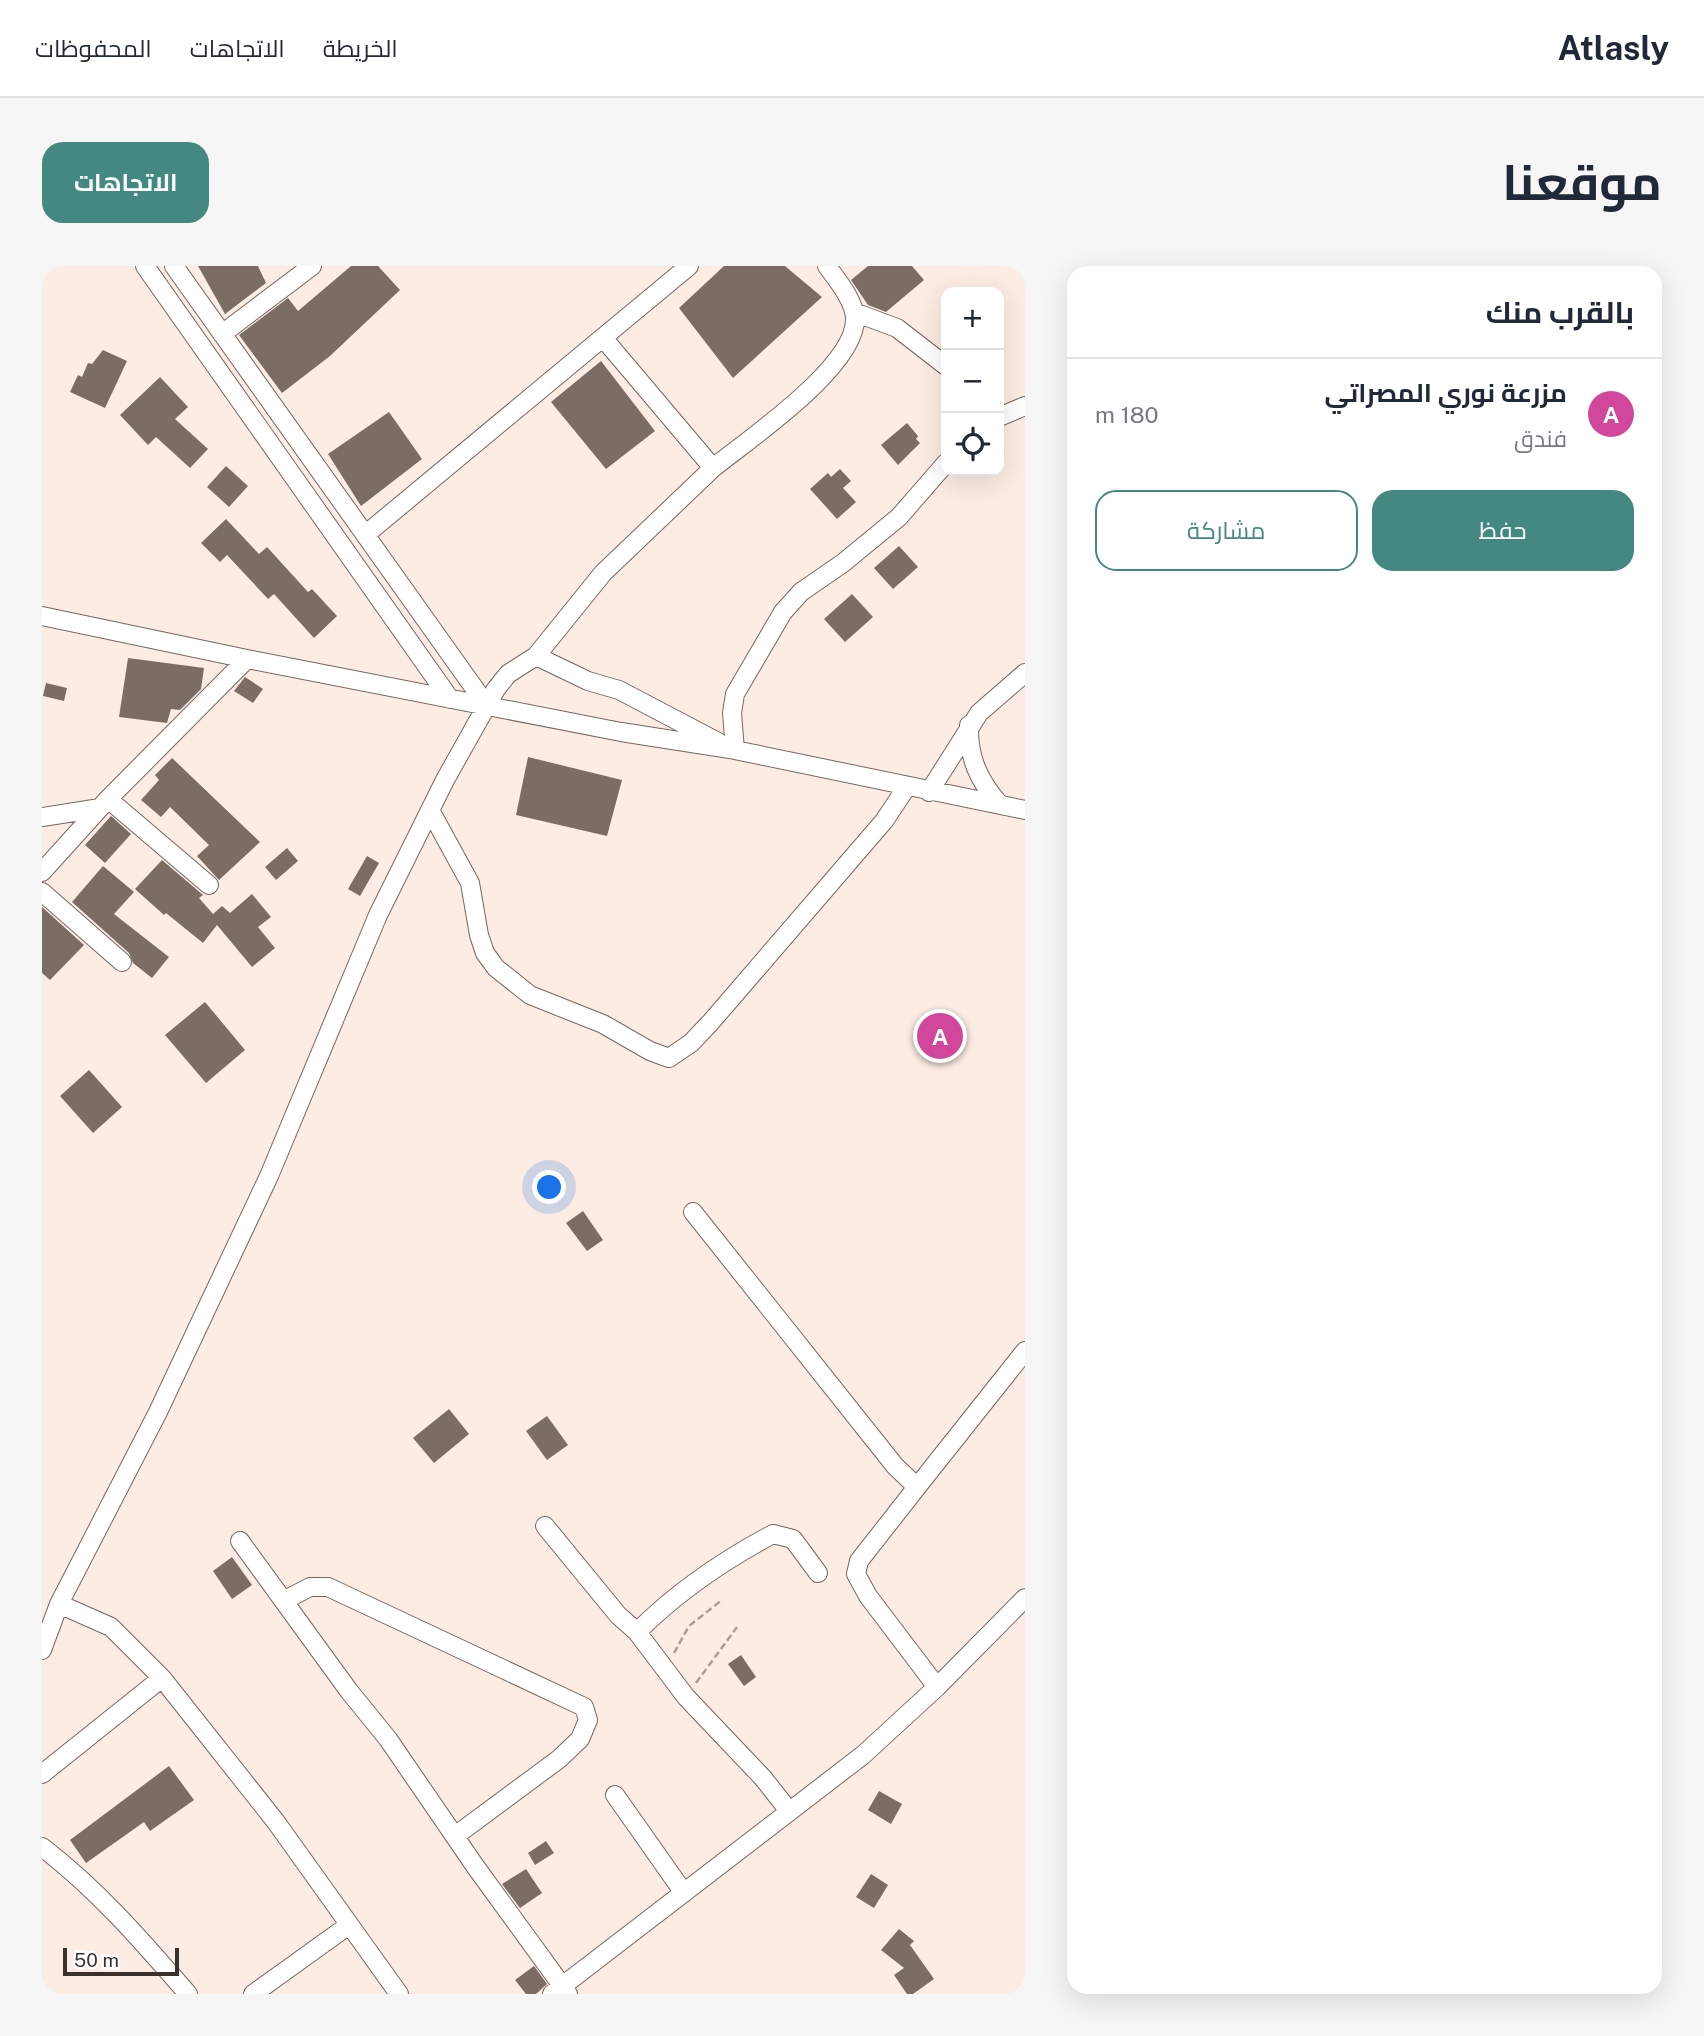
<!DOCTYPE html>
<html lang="ar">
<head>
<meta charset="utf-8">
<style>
	:root { --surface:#fff; --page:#f6f6f7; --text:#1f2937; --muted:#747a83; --line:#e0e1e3; --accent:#438981 }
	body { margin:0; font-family:"Public Sans",Cairo,sans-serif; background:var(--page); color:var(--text); direction:rtl }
	.controls { position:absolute; right:21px; top:21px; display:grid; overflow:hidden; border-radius:14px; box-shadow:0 7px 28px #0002 }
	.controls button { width:63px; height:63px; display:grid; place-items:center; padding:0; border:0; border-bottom:2px solid var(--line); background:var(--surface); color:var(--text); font:35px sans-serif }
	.scale { position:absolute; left:21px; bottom:18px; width:116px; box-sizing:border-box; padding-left:7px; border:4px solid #38312e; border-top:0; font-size:19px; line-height:24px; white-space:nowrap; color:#38312e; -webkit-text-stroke:5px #fdfdfd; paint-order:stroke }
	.you { position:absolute; left:508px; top:922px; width:24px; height:24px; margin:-18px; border:5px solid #fff; border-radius:50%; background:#1a73e8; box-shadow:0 0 0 10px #1a73e833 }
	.badge { display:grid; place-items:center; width:46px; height:46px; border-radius:50%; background:var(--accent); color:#fff; font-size:23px; font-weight:700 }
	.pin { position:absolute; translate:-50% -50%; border:4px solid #fff; box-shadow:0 2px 7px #0006 }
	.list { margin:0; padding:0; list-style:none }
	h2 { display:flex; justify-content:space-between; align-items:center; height:91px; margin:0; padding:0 28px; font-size:30px }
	h2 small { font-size:23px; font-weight:400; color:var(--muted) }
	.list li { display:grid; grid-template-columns:46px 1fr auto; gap:21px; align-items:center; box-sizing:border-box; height:112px; padding:0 28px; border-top:2px solid var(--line) }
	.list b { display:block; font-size:26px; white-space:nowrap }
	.list p { margin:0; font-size:23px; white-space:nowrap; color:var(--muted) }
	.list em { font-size:23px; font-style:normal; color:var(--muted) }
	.actions { display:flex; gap:14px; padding:21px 28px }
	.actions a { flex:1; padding:16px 0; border:2px solid var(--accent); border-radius:21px; text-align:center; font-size:24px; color:var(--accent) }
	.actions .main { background:var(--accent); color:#fff }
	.icon { flex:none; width:38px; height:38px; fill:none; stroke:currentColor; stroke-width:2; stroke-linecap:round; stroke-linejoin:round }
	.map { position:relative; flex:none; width:983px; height:1728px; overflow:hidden; direction:ltr; border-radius:21px }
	header { display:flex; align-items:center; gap:42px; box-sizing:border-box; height:98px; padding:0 35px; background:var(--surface); border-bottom:2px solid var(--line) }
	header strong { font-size:33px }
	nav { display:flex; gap:38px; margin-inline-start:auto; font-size:24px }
	.intro { display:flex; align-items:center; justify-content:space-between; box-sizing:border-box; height:168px; padding:0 42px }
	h1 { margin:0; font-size:49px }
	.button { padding:18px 32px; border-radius:21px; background:var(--accent); color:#fff; font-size:24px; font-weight:700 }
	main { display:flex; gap:42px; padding:0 42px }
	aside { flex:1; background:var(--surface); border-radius:21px; box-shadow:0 7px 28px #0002 }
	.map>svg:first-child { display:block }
</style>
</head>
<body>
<header>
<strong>Atlasly</strong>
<nav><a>الخريطة</a><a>الاتجاهات</a><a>المحفوظات</a></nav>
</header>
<div class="intro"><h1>موقعنا</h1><a class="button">الاتجاهات</a></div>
<main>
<aside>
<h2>بالقرب منك<small></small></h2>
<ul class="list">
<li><span class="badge" style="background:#d1479c">A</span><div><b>مزرعة نوري المصراتي</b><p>فندق</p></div><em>180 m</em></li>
</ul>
<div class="actions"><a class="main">حفظ</a><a>مشاركة</a></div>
</aside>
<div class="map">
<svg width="983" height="1728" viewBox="0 0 983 1728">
	<rect width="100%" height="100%" fill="#fcece4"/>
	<path fill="#7b6d66" d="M156 0H216L224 17 183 48Z
		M309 0H336L358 24 288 90 240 127 197 69 246 32 256 45Z
		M682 0H743L780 31 691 112 637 42Z
		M826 0H870L882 14 844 46 826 39 809 14Z
		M61 84 85 95 63 142 28 126 36 109 40 111 46 97 50 98Z
		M559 95 613 165 564 203 509 136Z
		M118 111 146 141 133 153 166 183 148 202 114 171 106 179 78 149Z
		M347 146 380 193 319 240 286 188Z
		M865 157 876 170 874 173 878 177 856 199 839 179Z
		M184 200 206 220 187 241 165 221Z
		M798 203 809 215 801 222 814 236 795 253 768 223 786 207 789 211Z
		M184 253 217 288 225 281 266 326 270 323 295 350 272 372 232 328 226 333 185 289 178 296 159 277Z
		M857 280 876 301 851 323 832 302Z
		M810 328 831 351 803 376 782 353Z
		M86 392 162 402 159 423 138 444 129 443 125 457 77 451Z
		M203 411 221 423 211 437 192 425Z
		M4 417 25 422 22 435 1 430Z
		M486 491 580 514 565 570 474 549Z
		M130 492 218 576 177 614 155 590 167 579 128 541 119 551 99 534 117 514 113 509Z
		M69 550 89 568 63 597 43 579Z
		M245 582 256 595 234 614 223 601Z
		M325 590 337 597 318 630 306 623Z
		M120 594 161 629 157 632 171 648 180 640 188 647 210 628 229 651 216 661 233 682 210 701 175 659 161 677 124 647 122 649 93 623Z
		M61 600 92 626 72 648 127 691 110 712 91 697 87 687 30 636Z
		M0 641 42 679 8 714 0 707Z
		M163 736 203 784 164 817 123 769Z
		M47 804 80 841 51 867 18 830Z
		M541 945 561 974 545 985 524 957Z
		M407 1143 427 1168 392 1197 371 1172Z
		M505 1150 526 1179 505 1194 484 1165Z
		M190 1291 210 1319 190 1333 171 1305Z
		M699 1389 714 1411 702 1420 686 1398Z
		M127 1500 152 1534 108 1565 102 1556 44 1597 28 1574Z
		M837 1525 860 1538 849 1558 826 1544Z
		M504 1575 512 1587 493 1599 486 1587Z
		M484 1603 500 1627 478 1642 460 1618Z
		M829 1608 846 1619 832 1642 814 1631Z
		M857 1663 872 1675 868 1679 892 1713 871 1728H865L852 1709 862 1702 839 1684Z
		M492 1700 505 1718 494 1728H484L473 1714Z"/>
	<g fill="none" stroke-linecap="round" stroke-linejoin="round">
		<g stroke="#756760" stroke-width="20">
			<path id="minor" d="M103 0 408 433
				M132 0 445 440
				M812 46 855 62 904 100
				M180 68 270 0
				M957 151 983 140
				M671 202C707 173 815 100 813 52 812 34 795 14 785 0
				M323 269 647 0
				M0 350 205 393
				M494 390 546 415 577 424 676 476
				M927 459C926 492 937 515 958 539
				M693 484 690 447 693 428 741 346 759 326 801 297 857 251 904 197
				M887 526 937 447 983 407
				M66 533 167 619
				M388 544 428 617 437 669 443 687 454 702 488 729 561 758 608 785 627 792 649 777 668 757 842 555 864 522
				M0 551 58 542
				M0 606 66 533 205 393 579 466 688 483 983 544
				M0 626 80 696
				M651 946 853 1200 875 1221 983 1085
				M875 1221 817 1295 814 1308 826 1330 895 1421
				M503 1260 576 1349 595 1366 644 1431 721 1512 747 1545
				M198 1275 307 1425 346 1473 433 1600 526 1728
				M243 1334 268 1321H286L542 1441 546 1454 538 1473 517 1493 413 1570
				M17 1338 69 1361 120 1412 234 1556 357 1728
				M595 1366C634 1327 682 1294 731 1268L751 1273 776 1307
				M0 1384 17 1338 116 1146 227 910 336 649 403 514 454 423 466 408 494 390 561 307 671 202 562 73
				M0 1508 120 1412
				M573 1529 642 1627
				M0 1581C56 1624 100 1675 146 1728
				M211 1728 307 1659
				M510 1728 821 1489 895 1421 983 1332"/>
		</g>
		<path stroke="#aa9e98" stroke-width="2.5" stroke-dasharray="7 3.5" stroke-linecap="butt" d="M632 1387 647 1360 680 1334
			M654 1417 695 1361"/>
		<use href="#minor" stroke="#fff" stroke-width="18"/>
	</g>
</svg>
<div class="controls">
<button>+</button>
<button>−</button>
<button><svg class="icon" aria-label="locate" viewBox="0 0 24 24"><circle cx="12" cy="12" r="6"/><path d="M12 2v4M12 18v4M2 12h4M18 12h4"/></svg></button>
</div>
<div class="scale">50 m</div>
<div class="you"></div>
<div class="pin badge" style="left:898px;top:770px;background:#d1479c">A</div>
</div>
</main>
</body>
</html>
